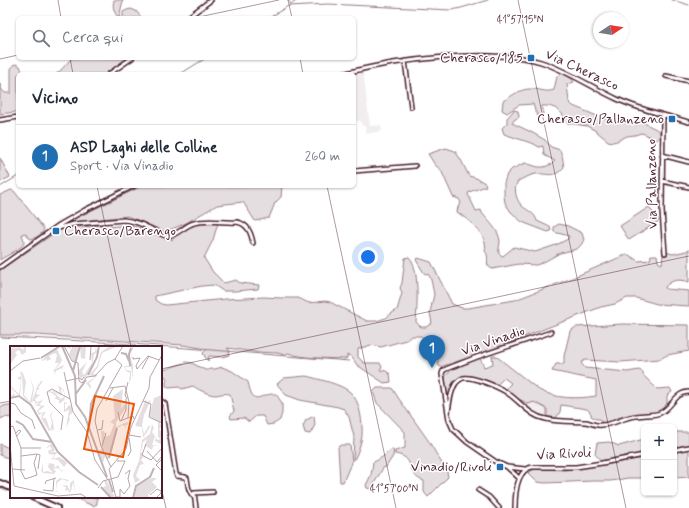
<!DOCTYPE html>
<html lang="it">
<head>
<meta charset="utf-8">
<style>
	:root { --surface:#fff; --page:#f2f2f3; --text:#1f2937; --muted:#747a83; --line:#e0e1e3; --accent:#1f6fb2 }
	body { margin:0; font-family:Mynerve,sans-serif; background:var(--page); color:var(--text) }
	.controls { position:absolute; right:12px; bottom:12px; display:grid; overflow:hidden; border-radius:6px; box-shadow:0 1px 3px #0004 }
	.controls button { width:36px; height:36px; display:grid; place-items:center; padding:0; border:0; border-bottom:1px solid var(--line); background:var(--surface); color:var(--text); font:20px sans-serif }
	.compass { position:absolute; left:593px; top:12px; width:36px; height:36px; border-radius:50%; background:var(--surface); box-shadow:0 1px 3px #0004; rotate:78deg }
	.you { position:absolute; left:368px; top:257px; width:14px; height:14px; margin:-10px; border:3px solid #fff; border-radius:50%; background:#1a73e8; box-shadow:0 0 0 6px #1a73e833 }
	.badge { display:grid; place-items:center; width:26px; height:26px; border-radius:50%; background:var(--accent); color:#fff; font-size:13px; font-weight:700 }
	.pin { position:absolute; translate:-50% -33px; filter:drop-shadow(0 1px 2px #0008) }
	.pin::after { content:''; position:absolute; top:21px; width:14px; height:12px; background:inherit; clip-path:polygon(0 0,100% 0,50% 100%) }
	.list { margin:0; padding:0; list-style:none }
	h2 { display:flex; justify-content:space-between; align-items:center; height:52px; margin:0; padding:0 16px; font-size:17px }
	h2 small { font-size:13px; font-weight:400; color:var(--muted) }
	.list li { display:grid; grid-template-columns:26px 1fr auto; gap:12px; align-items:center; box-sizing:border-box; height:64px; padding:0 16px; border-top:1px solid var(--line) }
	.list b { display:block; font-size:15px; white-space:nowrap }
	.list p { margin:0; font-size:13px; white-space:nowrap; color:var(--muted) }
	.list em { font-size:13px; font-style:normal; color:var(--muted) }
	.icon { flex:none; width:22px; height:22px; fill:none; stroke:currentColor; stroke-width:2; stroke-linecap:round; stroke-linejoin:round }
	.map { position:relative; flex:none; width:689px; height:508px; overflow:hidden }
	.search { position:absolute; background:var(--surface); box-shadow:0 1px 3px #0004; left:16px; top:16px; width:340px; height:44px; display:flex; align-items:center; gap:10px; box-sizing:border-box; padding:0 14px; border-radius:6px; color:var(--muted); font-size:15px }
	.panel { position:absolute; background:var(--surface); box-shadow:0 1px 3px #0004; left:16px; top:72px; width:340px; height:116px; border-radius:6px }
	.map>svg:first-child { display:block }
</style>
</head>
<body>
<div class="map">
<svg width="689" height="508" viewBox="0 0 689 508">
	<rect width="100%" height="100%" fill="#fff"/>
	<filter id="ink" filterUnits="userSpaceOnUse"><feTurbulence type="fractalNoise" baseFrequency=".025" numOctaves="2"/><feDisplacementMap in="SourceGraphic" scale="8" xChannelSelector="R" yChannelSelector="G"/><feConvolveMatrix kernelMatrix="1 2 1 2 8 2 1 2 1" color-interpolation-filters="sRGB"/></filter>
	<g filter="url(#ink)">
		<path fill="#f2eeef" d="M363 71 370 126 381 125 382 131 366 134 365 126H362L361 121H354V74H351Z
			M534 402 547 409V419L528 410 523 406Z"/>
		<path fill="#e5dee0" stroke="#987e86" d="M114 0H123L119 18C114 13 112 7 114 0Z
			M131 9 136 11 142 18H123V12L127 10Z
			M72 58H130L113 71 107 74H56L60 71Z
			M16 64 20 66 23 74H18V111L16 112 0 114V84L2 90 5 93H11V69L13 65Z
			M562 73 572 79 574 82 567 84 569 102 573 106 609 121 617 123 642 122 656 129 660 132V137L656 140 653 139 645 134 641 133 635 135 627 136 617 141 613 142 608 141 596 131 587 126 567 123C563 111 554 105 542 106L543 114 538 116 535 111 533 104 519 105 507 113 502 110 503 101C512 96 521 88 532 89 542 89 544 93 554 90L557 76Z
			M514 110 518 111 519 117 514 120 512 123 531 132 545 140 551 147 560 150 562 155 564 167C554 179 549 173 536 174 532 174 528 177 524 178 521 180 518 180 517 183 513 190 517 201 522 206 528 211 535 213 537 221L550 227 551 231 548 232 522 222 511 212 505 203 504 196V183L507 174 512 169 525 163 538 167H544L552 164 555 161 544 155 543 146 539 147 534 144 504 134 502 128 507 123V118Z
			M446 148 455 151 461 160 469 176 476 178 485 183 486 186 469 192 468 194 476 211 481 210 482 213C488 221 499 230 500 241 500 245 498 249 499 254L503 256 514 247 535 252 556 245 568 239 569 236 554 232V227L559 224 568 226 582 233 584 240 581 245 577 249 560 253 542 263 536 265 519 264 492 269C483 264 491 258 485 251 489 235 468 220 457 212L458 207 461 203 459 199 453 197 441 170 435 165 428 154Z
			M0 158 10 177 0 182Z
			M142 186H282L281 197 275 203 269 218 255 221 243 202 217 205 186 223 172 229 164 231 127 216 92 220 69 225 70 221Z
			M11 190 14 191 44 229C43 234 36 238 31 239L29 238 25 233 22 234C22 236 25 240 24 243 22 249 5 256 0 260V195Z
			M649 207 659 221 629 240 620 226Z
			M204 222 218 223 213 240 204 258 213 272 224 283 236 280 240 283 259 285 258 289 235 291H223L214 285 202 286 155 296V300L161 304 166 305 226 299 264 297 281 298H298L309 303 325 301 330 302 367 321H376L386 318 392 313 397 310 402 293 400 288 402 283 405 258 409 257C420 267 417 308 416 322L421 327H426L432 323 430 313 434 294 431 280 429 275 424 273 416 260 418 258 431 262 452 304 462 308H468L515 300 572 278 625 255H629L638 261 650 260 651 255H657L658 262 662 264 663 255 666 252 673 254 686 251 689 249V282C679 279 672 279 665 287L666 289 689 291V306L657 304 636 298H627L615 304 601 307 477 355 440 367 438 365V360L436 352 433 351 430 347 431 345 424 339 421 336H412L406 340 381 347 371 345 358 349V357L364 363H380L382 367 381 368 380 370 386 371 390 374 391 382 384 383 357 365 351 356 347 355V358L345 359C329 358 303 359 288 353L284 355 278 353 255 352 227 348 230 351 229 355 222 357 209 356 208 361 205 357 203 353 207 349 183 345 36 335H0V270L53 234 68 226 84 227 98 225 106 227 128 225 144 229 160 235 169 236 172 240C182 230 190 225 204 222Z
			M622 324 689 325V351L667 355 660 359 620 362 585 360 581 363 585 368 627 372 639 370 643 372V375L657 389 670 388 672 392 667 396V405L661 412 656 413 633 415H628L615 419 609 423 602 424 600 419H596L591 416V413L587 409 561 405 560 412 555 419H547V409L534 402 528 404 523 401 518 399 506 389 511 383 504 378 497 385C482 380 459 370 451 389 450 393 450 398 449 402H448L445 377 451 370 480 358 484 367 493 364 492 356H496L539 390C557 399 576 399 596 396V380L552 371 556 364H564V356L570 331 576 327Z
			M186 362 192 363 205 370H208L210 369H215L222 367 232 371 248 382C254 409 258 393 276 394L282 403V413L280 420 274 424 267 425 263 416H256L249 422 244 418 231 419 230 416 234 411 230 394C225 393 221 394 216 395 209 395 199 390 193 386L182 389 179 387 169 388 166 386V382L167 379 165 376 161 379V371Z
			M306 376C318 379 341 384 350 392 360 400 363 423 362 436 361 444 358 452 354 460H353L354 437 349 417 344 409 338 407 300 400 286 395 277 384 284 378Z
			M377 388H392L399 399 428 440 447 472 448 477 428 497 424 492V481C408 476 413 462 404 457 402 455 398 455 395 454V451L405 448V432L377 403 373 392Z
			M8 405 11 406V418L5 417 0 419V407Z
			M314 416 315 425 310 434 305 433 303 426 306 420Z
			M674 432H689V445L674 447Z
			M644 439V453L601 461 595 454 597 443 609 442 619 446Z
			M0 444 11 449V461L8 458 0 455Z
			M341 445H350L352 461 343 482H340L338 447Z
			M391 449 394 451 393 456 386 467 383 468 371 489 367 488 366 485 371 475 373 462C378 461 388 453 391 449Z
			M689 450V477L674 478V452Z
			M644 458V478H628L611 481H593L545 483 537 482 528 473 529 472 535 469 565 470 603 465Z
			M73 497H91L97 498V504L93 506Z"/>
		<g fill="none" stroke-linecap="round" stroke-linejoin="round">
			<path stroke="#91787e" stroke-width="1" d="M288 0 291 4
				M672 0 689 5
				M290 5 298 0
				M289 6 328 4 451 10 461 8 488 0
				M269 18 288 6
				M180 74 206 58
				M0 187 18 176
				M0 337C116 341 233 352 349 361"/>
			<g stroke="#4a1f2b" stroke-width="6">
				<path id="minor" d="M187 18 211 0
					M405 61 411 107
					M109 74 132 58
					M343 74C360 69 376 66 393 63 427 58 459 55 493 56 509 56 526 57 541 62 568 71 591 87 617 99 640 110 665 115 689 122
					M666 76 689 81
					M663 115 662 211 665 253
					M0 120 18 117
					M662 155 689 162
					M354 171 415 166
					M662 181 689 187
					M54 229 74 224 124 220C132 221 140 223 147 227 154 230 160 235 167 236 177 236 185 225 194 223 207 219 224 223 237 222 248 224 251 233 253 243
					M0 267 59 225 85 210 134 186
					M161 401 165 404 176 474 177 476 185 477 187 478C188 485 188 492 194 497
					M448 413C449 404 451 390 456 383 458 381 460 379 463 378 473 376 498 387 506 392 520 401 529 416 546 419 559 422 573 421 586 422 591 423 596 426 601 425 613 425 624 417 636 416 644 414 653 416 660 413 672 408 675 392 689 392
					M674 450 689 447
					M507 467 519 478
					M525 469 507 467 496 462 467 442 453 429 449 420 442 374 443 371 446 369 477 357 551 332
					M478 490 489 497 499 508
					M196 508 194 493 213 492
					M515 508C515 495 516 470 532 467H576L602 463 644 455"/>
			</g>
			<g stroke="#4a1f2b" stroke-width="8">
				<path id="secondary" d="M0 483 11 488
					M32 497 57 508"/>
			</g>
			<use href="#minor" stroke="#fff" stroke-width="3"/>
			<use href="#secondary" stroke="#fff" stroke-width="4.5"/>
		</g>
	</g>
	<path fill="none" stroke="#4a1f2b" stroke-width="1" stroke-opacity="0.45" d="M58 0 61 18M288 0 292 18M518 0 626 508M194 18 279 0M70 58 73 74M300 58 303 74M0 59 18 55M97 186 131 347M327 186 396 508M161 369 689 256M0 403 11 401M161 487 166 508"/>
	<g fill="#1f6fb2" stroke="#fff" stroke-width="1.5">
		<rect x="527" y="54" width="8" height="8" rx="2"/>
		<rect x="668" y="115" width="8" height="8" rx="2"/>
		<rect x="52" y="227" width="8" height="8" rx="2"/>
		<rect x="496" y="463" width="8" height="8" rx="2"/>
	</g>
	<g text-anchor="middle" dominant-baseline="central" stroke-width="3" stroke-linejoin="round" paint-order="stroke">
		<g font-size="14" fill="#4a1f2b" stroke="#fff" text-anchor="end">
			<text x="523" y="58">Cherasco/185</text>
			<text x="664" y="119">Cherasco/Pallanzeno</text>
			<text x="64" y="231" text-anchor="start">Cherasco/Barengo</text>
			<text x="492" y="467">Vinadio/Rivoli</text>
		</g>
		<g font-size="14" fill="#4a1f2b" stroke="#fff">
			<text transform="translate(582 70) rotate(25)">Via Cherasco</text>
			<text transform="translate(652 184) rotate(-91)">Via Pallanzeno</text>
			<text transform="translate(493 341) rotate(-19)">Via Vinadio</text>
			<text transform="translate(564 454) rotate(-3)">Via Rivoli</text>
		</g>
	</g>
	<g transform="translate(10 346)">
		<rect width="152" height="152" fill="#fff"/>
		<path d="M7 0 3 3 9 1 14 4 13 0H16V6L12 9 9 4 5 6 7 9 1 17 0 3ZM54 0H59L62 3V0H68L69 4 70 0H76L75 13 71 12 70 1 66 16 63 15 59 8 61 3ZM86 0 87 7 84 8 82 20 75 34 73 30 71 34 68 25 77 16 72 26 74 29 82 17 81 7 85 6ZM100 0H108L92 7 88 21 83 28H87V30L79 37 81 40V43L76 37 85 31 79 29 87 20 91 6ZM122 0H124L121 7 123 15 120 6 119 9 123 19V32L121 21H115L116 24 121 25V33L119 36 120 27 116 25 114 20H119V17L116 8 111 7H116L118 11ZM47 3 52 14 50 18 44 24 51 20 54 19 51 26 52 22 46 25 43 32 45 26 43 25 49 17H45L47 9 45 7 39 10 41 13 37 15 36 13 33 15 28 11 33 14 37 8ZM10 25 13 27 16 36 14 49 20 56 23 42 20 32 24 42 22 56 27 41 31 35H33L28 42 30 43 27 44 26 48 30 49 25 53 26 56 33 54 29 59 35 60 28 65 30 67 36 66 32 72H36L40 84 42 77 40 69 43 65 41 70 43 76 44 83 42 86 43 83 39 85 31 72 33 67 29 69 27 65 31 60H27L24 58 27 59 30 55 26 58 24 55 20 57 13 50 12 26 10 49 7 48 2 42 5 49 3 50H0L4 48 0 39 9 48 11 34 7 32 11 30ZM48 39 53 43 56 49 51 42 52 50 44 46 51 53 55 50 54 56 58 57 55 58V64L59 59 62 61V67L59 70 60 73 56 82 59 64 54 66V54L49 58V54L45 53 46 50 40 46 37 48 40 45 45 47 41 44 50 47ZM113 43 111 63 114 58 116 62 106 76V81L117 76 119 78 115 80 117 83 113 79 107 82 98 114 95 110 93 117 88 105 92 103 91 84 95 86 94 91 100 89 104 78 100 76 105 72 103 50ZM152 49V76L149 78 152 79 149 84 152 85V90H150L152 91V99L145 95 146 90 147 94 151 93 148 91V76L139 70 144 52ZM136 53 137 56 141 54 134 69 132 79 134 88 139 79 140 81 135 89 133 88 135 90 133 91 132 81 125 80ZM142 78 144 82 142 86 145 90 142 99 149 100H143L142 104 136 100 134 101 137 93 133 96 131 106 134 110 131 114 134 118 130 119 127 127 126 130 130 134 125 137 123 129 129 115 132 94 140 88ZM42 97 45 105 39 106H47L43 113 49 111 55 115 57 117 54 121 48 114 41 113 45 109 39 108 38 105 42 103 40 100 37 102H36ZM33 117V126L38 125 43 127 38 121 39 117 44 118 45 122 48 119 51 125 53 123 52 126 48 122 43 123 46 125 44 128 33 127 31 125ZM50 132 59 134 52 140 57 139 60 145V137L64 134 65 147 63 136 61 145 59 147 58 144 55 145 56 141 52 140 57 135 52 133 47 137 46 144 50 148 46 145V135ZM142 132H147L142 136 147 141 138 149 140 152H124L127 139ZM94 135H97L105 152 100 151 93 141 96 140Z" fill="#e5dee0"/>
		<path fill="none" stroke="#c1b3b6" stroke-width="2" d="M52 0 65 30 66 58 75 71 97 131M111 7 116 8 119 15M31 12 50 0M120 20 119 8 121 2M63 25 70 0M78 29 87 11 89 0M65 49 76 34M0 52 9 50 21 59 42 96M6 75 13 79 23 93 42 96 48 106 69 126 88 139M79 80 81 58 94 30M99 112 107 82M99 134 103 146M91 141 101 152M123 152 126 140 140 131 144 122"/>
		<path fill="none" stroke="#b7a5aa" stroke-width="1" d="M54 0 62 15 68 17 69 35 72 37 77 31 85 30 97 17 105 13 113 0M123 11V13L130 12 126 20 127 23 138 10 149 14M80 14 81 0M132 23 139 10M0 25 13 15 30 12M54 26 63 66 77 86 85 114 98 134M56 35 69 32 72 34 74 31M115 40 119 56 118 72M100 42 115 40M117 53 115 49 118 36M96 55 103 42M133 55 141 58 139 71 152 77M0 57 5 58 11 67 22 74 25 83M108 66 110 75 123 70 124 73M111 75 116 64V53M0 81 3 80 11 102V123M51 84 53 70 40 57 37 46 42 43 60 53M88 84 92 83 93 74M5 88 9 84 11 85 6 91M119 89 131 91M136 98 132 109 141 114 152 102M0 99 4 140 48 150 71 148 77 152M92 100 96 87M11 102H31M137 105 147 116 152 110M27 108 30 109 28 123M118 110 121 105 119 92M152 113 146 119 152 125M101 121 91 100 85 75 87 63 112 19 105 13M2 123 15 124M10 123 15 133 27 129 24 117 27 108 11 110M35 138 36 135 46 132M88 142 93 135 108 131 115 115H107M33 144 43 145 44 132M140 149 147 143 151 145M106 151H110V143L114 148 120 140 118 133 120 124 115 128M106 152 99 123 116 103 121 81 139 42 140 31 152 9M146 152 151 147 152 137"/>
		<path fill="#e8590c" fill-opacity="0.15" stroke="#e8590c" stroke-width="2" d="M85 50 124 58 113 111 74 103Z"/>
		<rect width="152" height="152" fill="none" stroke="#4a1f2b" stroke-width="2"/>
	</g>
	<g font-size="10" text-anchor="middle" fill="#4a1f2b" stroke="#fff" stroke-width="3" stroke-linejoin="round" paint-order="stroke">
		<text x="520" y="23">41°57'15"N</text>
		<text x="394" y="492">41°57'00"N</text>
	</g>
</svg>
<div class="controls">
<button>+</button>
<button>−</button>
</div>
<svg class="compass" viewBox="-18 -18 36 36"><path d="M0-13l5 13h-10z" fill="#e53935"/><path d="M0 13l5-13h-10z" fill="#747a83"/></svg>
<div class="you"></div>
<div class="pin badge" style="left:432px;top:368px">1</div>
<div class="search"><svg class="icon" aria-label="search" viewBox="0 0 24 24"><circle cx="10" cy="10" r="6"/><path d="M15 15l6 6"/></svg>Cerca qui</div>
<section class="panel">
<h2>Vicino<small></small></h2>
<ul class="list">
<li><span class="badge">1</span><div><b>ASD Laghi delle Colline</b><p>Sport · Via Vinadio</p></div><em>260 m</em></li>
</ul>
</section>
</div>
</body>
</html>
